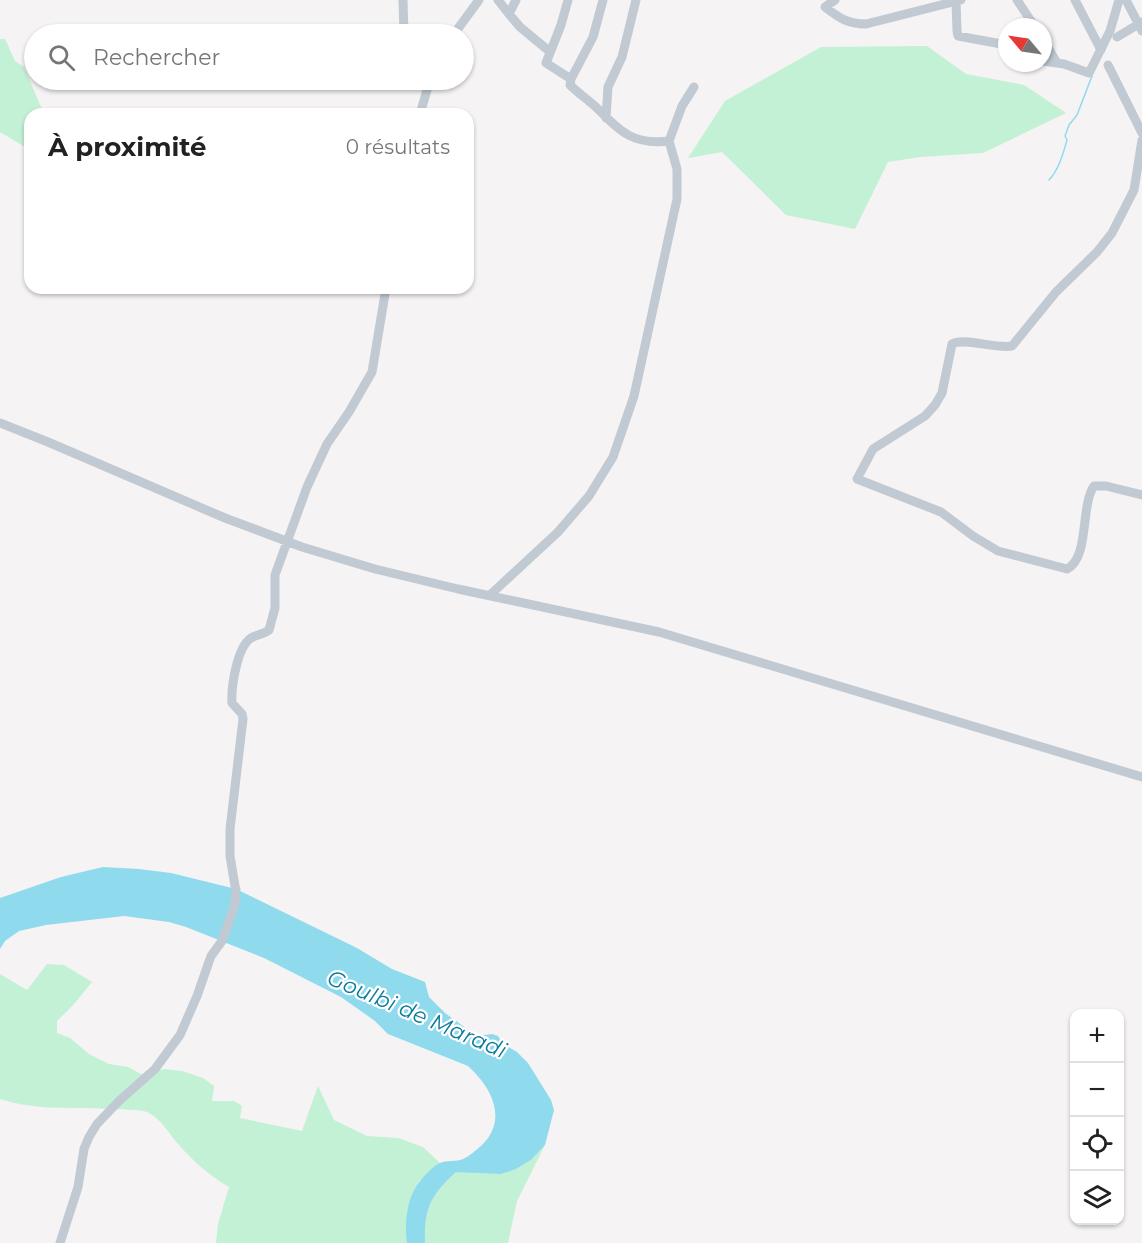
<!DOCTYPE html>
<html lang="fr">
<head>
<meta charset="utf-8">
<style>
	:root { --surface:#fff; --page:#f2f2f2; --text:#222; --muted:#767676; --line:#e0e0e0 }
	body { margin:0; font-family:Montserrat,sans-serif; background:var(--page); color:var(--text) }
	.controls { position:absolute; right:18px; bottom:18px; display:grid; overflow:hidden; border-radius:12px; box-shadow:0 2px 4px #0004 }
	.controls button { width:54px; height:54px; display:grid; place-items:center; padding:0; border:0; border-bottom:2px solid var(--line); background:var(--surface); color:var(--text); font:30px sans-serif }
	.compass { position:absolute; left:998px; top:18px; width:54px; height:54px; border-radius:50%; background:var(--surface); box-shadow:0 2px 4px #0004; rotate:299deg }
	.list { margin:0; padding:0; list-style:none }
	h2 { display:flex; justify-content:space-between; align-items:center; height:78px; margin:0; padding:0 24px; font-size:26px }
	h2 small { font-size:20px; font-weight:400; color:var(--muted) }
	.icon { flex:none; width:33px; height:33px; fill:none; stroke:currentColor; stroke-width:2; stroke-linecap:round; stroke-linejoin:round }
	.map { position:relative; flex:none; width:1142px; height:1243px; overflow:hidden }
	.search { position:absolute; background:var(--surface); box-shadow:0 2px 4px #0004; left:24px; top:24px; width:450px; height:66px; display:flex; align-items:center; gap:15px; box-sizing:border-box; padding:0 21px; border-radius:33px; color:var(--muted); font-size:22px }
	.panel { position:absolute; background:var(--surface); box-shadow:0 2px 4px #0004; left:24px; top:108px; width:450px; height:186px; border-radius:18px }
	.map>svg:first-child { display:block }
</style>
</head>
<body>
<div class="map">
<svg width="1142" height="1243" viewBox="0 0 1142 1243">
	<rect width="100%" height="100%" fill="#f5f3f3"/>
	<path fill="#c3f1d5" d="M0 39H5L15 61 24 67 44 114H30V150L0 132Z
		M927 46 966 74 1024 85 1066 113 983 153 920 157 888 162 855 229 786 215 722 152 688 158 725 101 821 47Z
		M47 964 64 965 92 982 75 1003 57 1021V1033L70 1038 89 1054 109 1064 128 1067 141 1074 165 1069 182 1071 203 1078 214 1086 212 1101H234L242 1106 240 1118 302 1131 318 1086 334 1120 367 1136 398 1138 423 1147 440 1163 419 1181 407 1215V1243H216L218 1224 229 1187C210 1176 193 1161 179 1145 169 1134 161 1118 147 1112 138 1109 125 1110 115 1109 77 1107 36 1111 0 1099V974L27 990Z
		M545 1145 517 1201 508 1243H425C424 1208 431 1195 456 1172L516 1169 531 1160Z"/>
	<path fill="#90daee" d="M103 867 139 869 171 873 236 889 357 948 392 969 425 982 429 997 445 1013 477 1036 492 1034 498 1036 503 1044 517 1052 528 1063 551 1100 554 1110 545 1145 531 1160 516 1169 501 1174 456 1172C431 1195 424 1208 425 1243H407C404 1224 407 1196 420 1181 424 1176 434 1165 440 1163 447 1160 456 1162 463 1159 470 1156 476 1150 482 1145 508 1119 492 1088 468 1066L388 1034 375 1021 341 997 264 958 186 927 169 922 124 916 46 925 19 931 5 941 0 949V898L61 877Z"/>
	<g fill="none" stroke-linecap="round" stroke-linejoin="round">
		<path stroke="#90daee" stroke-width="1.5" d="M1049 180C1059 169 1063 154 1067 140L1065 136 1069 125 1077 115 1092 76"/>
		<path stroke="#c1cad2" stroke-width="9" d="M403 0 404 34
			M498 0 509 14
			M516 0 509 14 520 27 549 51
			M568 0 561 25 546 63 571 79
			M603 0 593 37 571 79 570 85C579 94 590 101 599 110 622 133 634 145 669 141
			M835 0 825 7C839 18 848 24 866 24L961 0
			M1017 0 1035 27
			M1075 0 1101 50
			M1126 0 1142 31
			M956 1 957 31 958 36 1007 45
			M454 34 479 0
			M1117 37 1142 22
			M1043 39 1057 63
			M1043 61 1064 64 1089 73 1110 31 1119 0
			M1108 65 1142 133
			M420 114 430 80
			M606 118 608 87 622 57 636 0
			M1142 140 1134 190 1112 233 1097 252 1056 292 1012 346C995 349 964 337 952 344L942 393 935 405 925 416 873 449 857 479 941 512 973 536 998 551 1067 569C1090 557 1080 506 1094 486H1106L1142 495
			M0 423 48 442 225 518 302 547 375 569 458 589 659 632 1142 777
			M490 595 558 532 589 496 613 457 634 396 677 199V169L669 141 682 106 694 87
			M235 886 230 856V829L243 719 242 714 232 703C231 687 237 647 251 638 257 634 263 635 269 630L275 608V575L307 487 327 444 349 412 372 372 386 288
			M60 1243 78 1187 84 1149 89 1137 97 1124 119 1101 155 1069 180 1035 197 996 211 956 222 941 235 904 236 889"/>
	</g>
	<g text-anchor="middle" dominant-baseline="central" stroke-width="4.5" stroke-linejoin="round" paint-order="stroke">
		<g font-size="22" font-style="italic" fill="#0c7c9b" stroke="#fff">
			<text transform="translate(417 1014) rotate(23)">Goulbi de Maradi</text>
		</g>
	</g>
</svg>
<div class="controls">
<button>+</button>
<button>−</button>
<button><svg class="icon" aria-label="locate" viewBox="0 0 24 24"><circle cx="12" cy="12" r="6"/><path d="M12 2v4M12 18v4M2 12h4M18 12h4"/></svg></button>
<button><svg class="icon" aria-label="layers" viewBox="0 0 24 24"><path d="M12 4l9 5-9 5-9-5zM3 14l9 5 9-5"/></svg></button>
</div>
<svg class="compass" viewBox="-18 -18 36 36"><path d="M0-13l5 13h-10z" fill="#e53935"/><path d="M0 13l5-13h-10z" fill="#767676"/></svg>
<div class="search"><svg class="icon" aria-label="search" viewBox="0 0 24 24"><circle cx="10" cy="10" r="6"/><path d="M15 15l6 6"/></svg>Rechercher</div>
<section class="panel">
<h2>À proximité<small>0 résultats</small></h2>
<ul class="list">
</ul>
</section>
</div>
</body>
</html>
